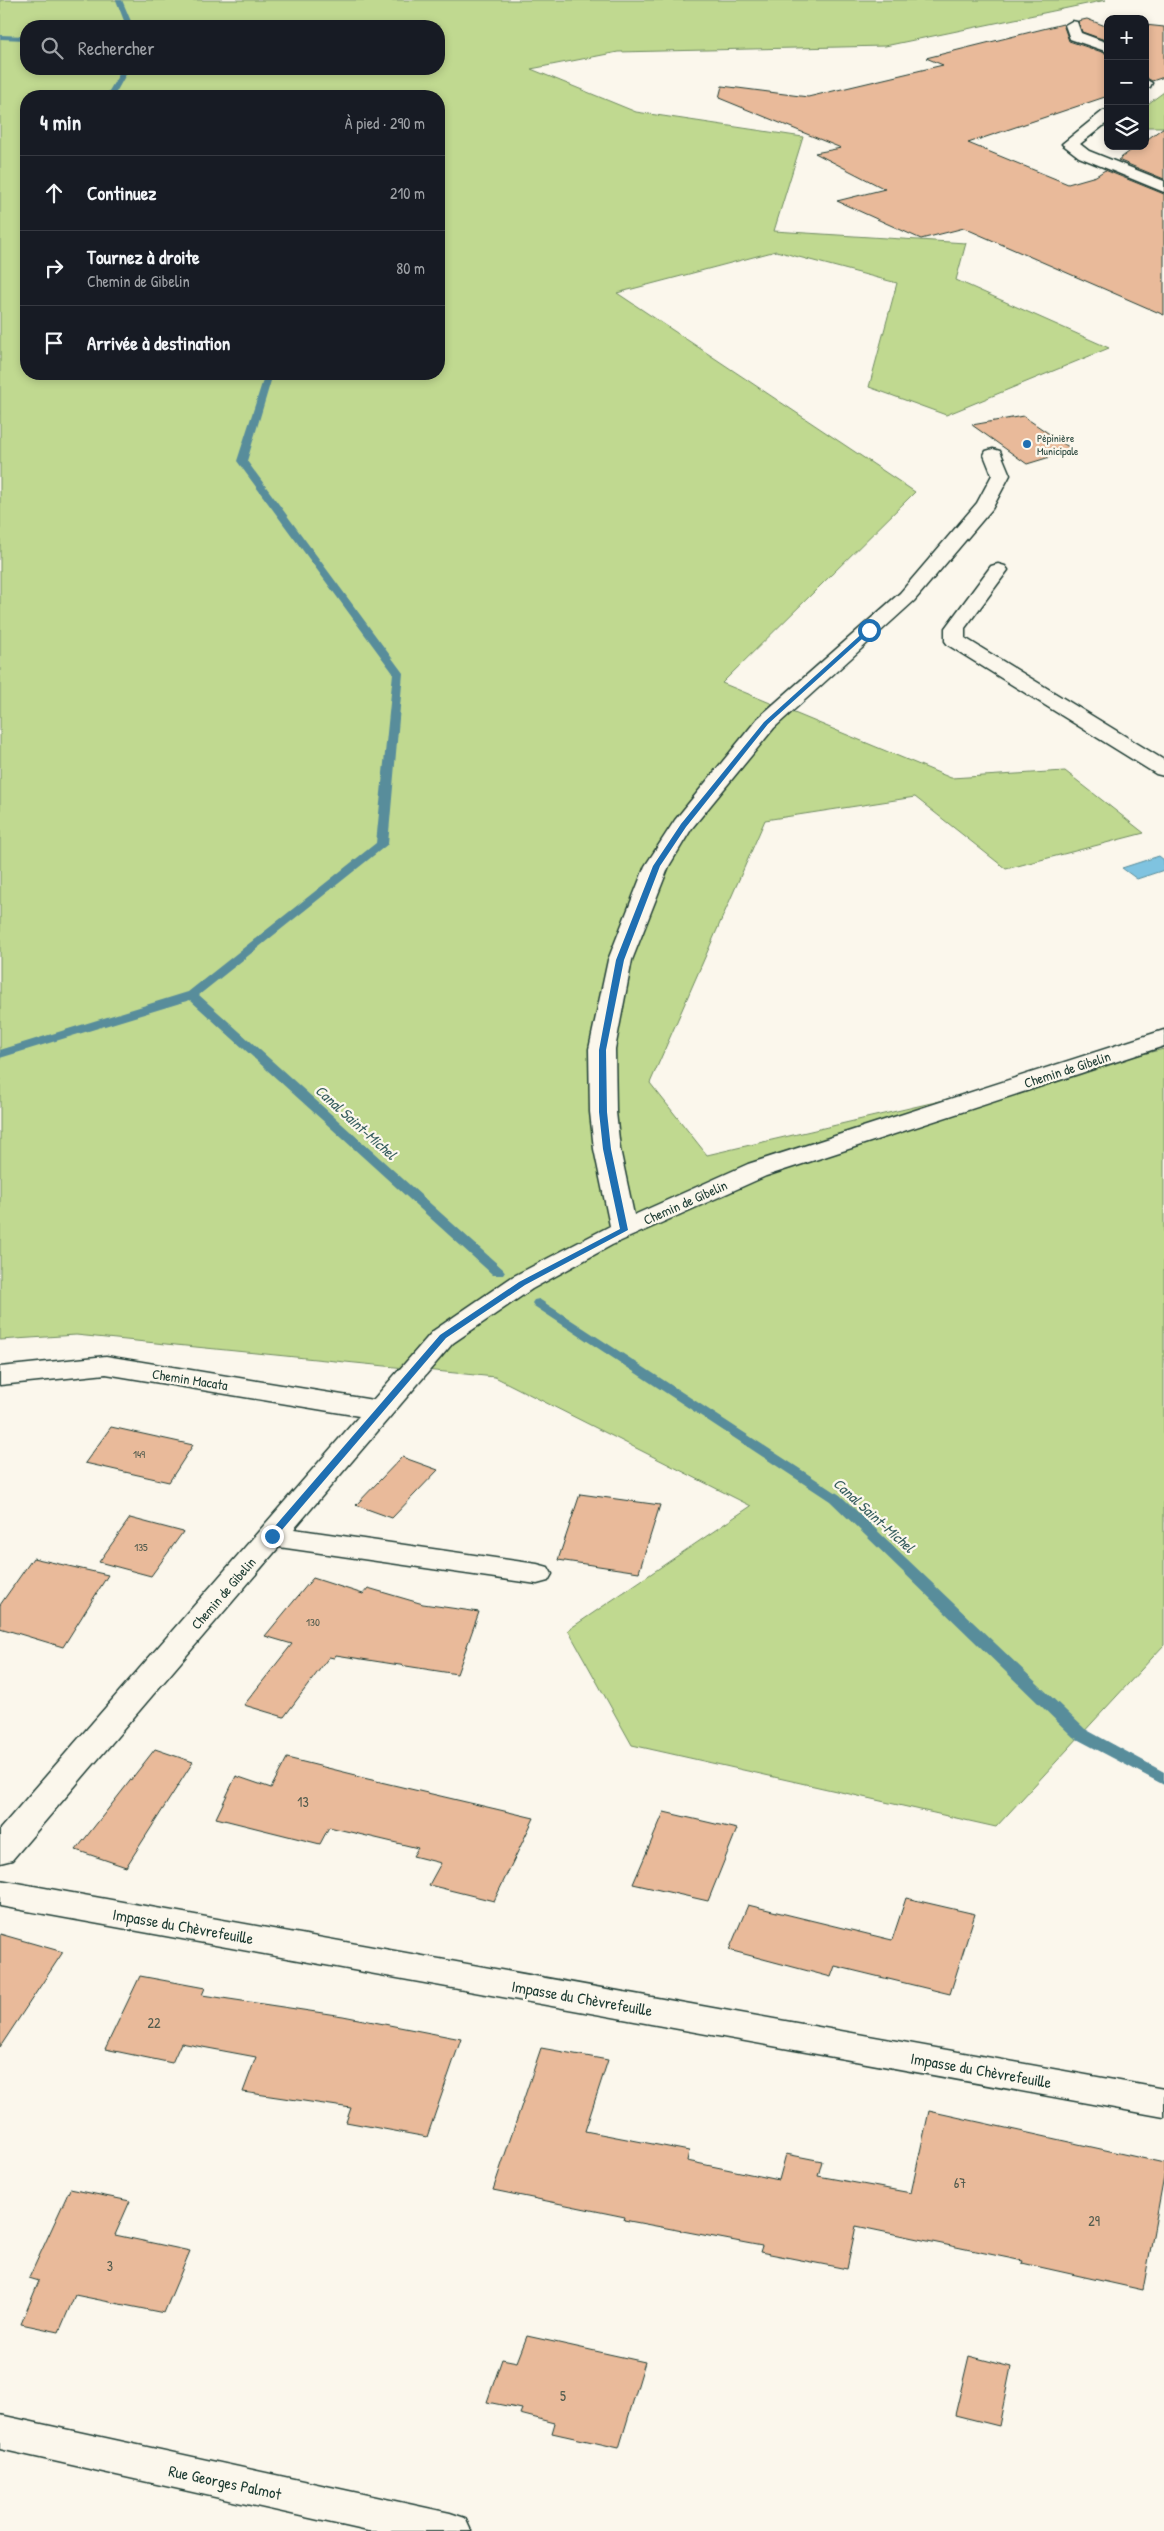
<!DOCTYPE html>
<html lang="fr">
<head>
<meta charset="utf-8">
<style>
	:root { --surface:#171b24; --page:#20242c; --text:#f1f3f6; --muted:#9ea1a6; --line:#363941 }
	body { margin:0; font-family:"Patrick Hand",sans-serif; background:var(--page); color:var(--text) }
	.controls { position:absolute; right:15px; top:15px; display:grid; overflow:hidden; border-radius:10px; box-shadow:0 2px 8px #0003 }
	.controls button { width:45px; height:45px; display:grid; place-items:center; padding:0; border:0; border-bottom:1px solid var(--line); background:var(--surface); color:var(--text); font:25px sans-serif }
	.stop { position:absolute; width:15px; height:15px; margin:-11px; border:4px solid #1f6fb2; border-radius:50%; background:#fff }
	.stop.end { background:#1f6fb2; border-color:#fff; box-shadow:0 1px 5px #0008 }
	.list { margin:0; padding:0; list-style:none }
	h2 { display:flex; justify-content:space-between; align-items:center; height:65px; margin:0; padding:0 20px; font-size:21px }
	h2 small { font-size:16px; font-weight:400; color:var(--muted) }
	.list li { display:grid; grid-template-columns:32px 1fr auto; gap:15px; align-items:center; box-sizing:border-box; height:75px; padding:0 20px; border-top:1px solid var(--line) }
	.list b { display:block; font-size:19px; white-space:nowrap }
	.list p { margin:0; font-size:16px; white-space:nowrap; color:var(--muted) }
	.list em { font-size:16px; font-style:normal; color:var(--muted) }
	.icon { flex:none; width:28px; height:28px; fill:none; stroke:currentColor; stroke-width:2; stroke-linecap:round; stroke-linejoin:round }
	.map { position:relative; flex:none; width:1164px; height:2531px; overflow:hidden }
	.search { position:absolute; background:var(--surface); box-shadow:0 2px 8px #0003; left:20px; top:20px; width:425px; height:55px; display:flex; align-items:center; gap:12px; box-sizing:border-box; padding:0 18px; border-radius:20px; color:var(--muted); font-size:19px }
	.panel { position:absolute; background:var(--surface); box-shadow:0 2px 8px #0003; left:20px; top:90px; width:425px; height:290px; border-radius:20px }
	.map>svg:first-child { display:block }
</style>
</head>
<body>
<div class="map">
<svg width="1164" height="2531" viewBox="0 0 1164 2531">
	<rect width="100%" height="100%" fill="#fbf7ec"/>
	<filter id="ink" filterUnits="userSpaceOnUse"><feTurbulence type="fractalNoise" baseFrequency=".02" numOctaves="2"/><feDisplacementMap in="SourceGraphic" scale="10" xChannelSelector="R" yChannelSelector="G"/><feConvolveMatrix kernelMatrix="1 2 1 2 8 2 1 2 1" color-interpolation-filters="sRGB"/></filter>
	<g filter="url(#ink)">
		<path fill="#c0d990" stroke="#708b62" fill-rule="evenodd" d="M0 0H1106L885 46 618 52 531 69 636 112 803 137 774 231 966 243 956 280 1109 348 946 415 869 387 897 283 776 251 617 293 915 492 722 683 951 778 1065 771 1144 833 1006 869 915 797 765 820 650 1083 707 1155 1164 1049V1645L996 1827 632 1745 568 1630 751 1506 495 1377 76 1335 0 1340ZM26 26H439V69H26ZM26 96H439V374H26Z
			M1164 92V127H1145V106Z"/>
		<path fill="#7fc3e0" stroke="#598d9b" d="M1159 856 1164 860V870L1137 879 1122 868Z"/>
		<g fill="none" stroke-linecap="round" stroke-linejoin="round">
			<path fill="#598d9b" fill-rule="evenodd" d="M116 0H122L133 26H126Z
				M0 35 26 36V40L0 39Z
				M122 69H129L114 96H106Z
				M265 374H273L247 461 403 673 388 844 199 995 503 1269 505 1272 503 1275H493L190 1000 0 1058V1050L188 992 376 843 393 673 237 461Z
				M539 1299 840 1495 1085 1729 1164 1772V1785L1073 1737 830 1501 534 1306 532 1303 534 1300Z"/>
		</g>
		<path fill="#e9ba9a" stroke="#1f3d34" d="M1087 19 1108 27V41L1082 32 1078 21Z
			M1063 24 1069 41 1108 54V96L968 143 1068 184 1096 176 1105 170 1164 194V315L964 228 921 239 837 201 885 189 815 153 841 148 719 98 722 86 808 97 943 65 926 58Z
			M1145 25 1164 27V77L1152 81 1145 77Z
			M1164 127V179L1118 160 1137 146H1145V141Z
			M1023 416 1073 450 1027 464 972 425Z
			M111 1427 193 1445 169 1482 85 1463Z
			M402 1457 438 1470 392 1518 356 1505Z
			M580 1494 660 1505 639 1572 558 1560Z
			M130 1518 183 1532 151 1576 99 1562Z
			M33 1558 108 1575 63 1647 0 1628V1605Z
			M313 1578 363 1594 368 1588 423 1604 479 1612 457 1674 336 1655 334 1658 329 1657 284 1717 244 1705 292 1644 265 1636Z
			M155 1749 193 1762 126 1867 76 1850Z
			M287 1758 356 1775 355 1776 534 1818 494 1901 429 1885 441 1863 413 1856 418 1848 329 1827 320 1844 216 1818 236 1776 271 1788Z
			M664 1812 737 1829 708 1901 633 1884Z
			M906 1898 975 1914 950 1994 835 1966 831 1977 729 1950 748 1905 892 1940Z
			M0 1934 63 1952 0 2047Z
			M140 1976 205 1988 202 1995 343 2016 461 2039 427 2137 346 2122 351 2108 243 2092 256 2057 181 2043 172 2063 105 2049Z
			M541 2048 608 2060 585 2131 689 2151 687 2161 779 2180 786 2154 822 2161 818 2176 911 2193 929 2111 1164 2163V2176L1143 2290 1022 2263 1023 2261 856 2226 847 2269 760 2252 762 2246 624 2220 625 2217 493 2190Z
			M70 2189 130 2201 115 2235 190 2251 164 2313 75 2295 59 2332 21 2324 39 2281 29 2278Z
			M527 2336 645 2362 619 2448 552 2433 555 2423 520 2414 522 2409 487 2402 502 2359 517 2362Z
			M969 2356 1011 2367 999 2426 955 2415Z"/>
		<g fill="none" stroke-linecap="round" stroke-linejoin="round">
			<g stroke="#1f3d34" stroke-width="3">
				<path id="minor" d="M1072 21 1077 22 1081 33 1108 43V52L1070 39 1065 25Z
					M1145 79 1152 83 1150 87 1145 88Z
					M1108 110V122L1080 144 1089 151 1164 181V192L1079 157 1062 144 1103 111Z
					M993 449 1000 451 1010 475 992 509 914 601 774 728 692 828 669 866 632 960 615 1049 616 1112 620 1149 634 1215 748 1164 1164 1030V1046L766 1176 612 1245 532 1289 453 1343 294 1529 537 1564 548 1567 552 1574 548 1581 537 1584 279 1547 12 1860 0 1863V1829L359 1416 106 1374 0 1385V1367L106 1356 373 1400 433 1331 512 1277 610 1226 594 1149 590 1112 589 1049 608 960 645 866 675 820 758 718 900 593 977 503 992 475 984 455 986 451Z
					M998 564 1005 566 1008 570 965 628V638L1164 760V776L1156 774 948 645 945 641V628L991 566Z
					M0 1880 1164 2089V2117L0 1906Z
					M0 2415 450 2513 465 2518 471 2531H368L0 2449Z"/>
			</g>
			<use href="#minor" fill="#fbf7ec" fill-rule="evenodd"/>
		</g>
	</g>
	<path fill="#1f6fb2" d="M867 629 872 630 768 724 686 827 660 866 624 960 606 1050 607 1112 611 1149 628 1230 525 1285 446 1338 275 1538H269V1533L440 1335 519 1282 620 1229 603 1149 599 1112V1050L616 960 653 866 681 824 764 722Z"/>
	<circle fill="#1f6fb2" stroke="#fbf7ec" stroke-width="2" cx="1027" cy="444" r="5"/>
	<g text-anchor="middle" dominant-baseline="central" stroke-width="4.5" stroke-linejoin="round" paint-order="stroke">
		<g font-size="11" fill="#1f3d34" stroke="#fbf7ec" text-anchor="start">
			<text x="1037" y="438">Pépinière<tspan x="1037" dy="13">Municipale</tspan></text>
		</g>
		<g font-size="11" fill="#525c4e">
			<text x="139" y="1454">149</text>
			<text x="141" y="1547">135</text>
			<text x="313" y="1622">130</text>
		</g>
		<g font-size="14" fill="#1f3d34" stroke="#fbf7ec">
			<text transform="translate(1067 1069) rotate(-18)">Chemin de Gibelin</text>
			<text transform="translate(685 1202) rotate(-24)">Chemin de Gibelin</text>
			<text transform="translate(190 1379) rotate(9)">Chemin Macata</text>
			<text transform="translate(223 1593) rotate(-49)">Chemin de Gibelin</text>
		</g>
		<g font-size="14" fill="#525c4e">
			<text x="303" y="1801">13</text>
			<text x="154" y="2022">22</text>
			<text x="960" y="2182">67</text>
			<text x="1094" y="2220">29</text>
			<text x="110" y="2265">3</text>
			<text x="563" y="2395">5</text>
		</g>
		<g font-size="15" font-style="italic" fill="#375e5f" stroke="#fbf7ec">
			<text transform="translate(356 1122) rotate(42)">Canal Saint-Michel</text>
			<text transform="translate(874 1515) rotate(42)">Canal Saint-Michel</text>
		</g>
		<g font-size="16" fill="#1f3d34" stroke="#fbf7ec">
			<text transform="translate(183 1926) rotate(10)">Impasse du Chèvrefeuille</text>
			<text transform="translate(582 1998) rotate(10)">Impasse du Chèvrefeuille</text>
			<text transform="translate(981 2070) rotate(10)">Impasse du Chèvrefeuille</text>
			<text transform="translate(225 2482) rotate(12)">Rue Georges Palmot</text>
		</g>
	</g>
</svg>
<div class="controls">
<button>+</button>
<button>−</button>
<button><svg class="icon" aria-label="layers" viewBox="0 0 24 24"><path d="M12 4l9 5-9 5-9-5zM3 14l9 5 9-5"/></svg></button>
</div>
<div class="stop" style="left:869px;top:630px"></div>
<div class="stop end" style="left:272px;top:1536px"></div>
<div class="search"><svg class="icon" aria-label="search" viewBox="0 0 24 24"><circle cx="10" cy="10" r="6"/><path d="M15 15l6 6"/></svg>Rechercher</div>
<section class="panel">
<h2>4 min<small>À pied · 290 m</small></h2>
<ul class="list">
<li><svg class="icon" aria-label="ahead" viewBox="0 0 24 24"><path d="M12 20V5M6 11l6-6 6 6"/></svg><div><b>Continuez</b></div><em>210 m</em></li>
<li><svg class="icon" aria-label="right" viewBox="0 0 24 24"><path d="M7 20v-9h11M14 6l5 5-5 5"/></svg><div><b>Tournez à droite</b><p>Chemin de Gibelin</p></div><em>80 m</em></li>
<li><svg class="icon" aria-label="arrive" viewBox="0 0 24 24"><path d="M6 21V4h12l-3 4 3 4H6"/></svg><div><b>Arrivée à destination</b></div></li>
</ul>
</section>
</div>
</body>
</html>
